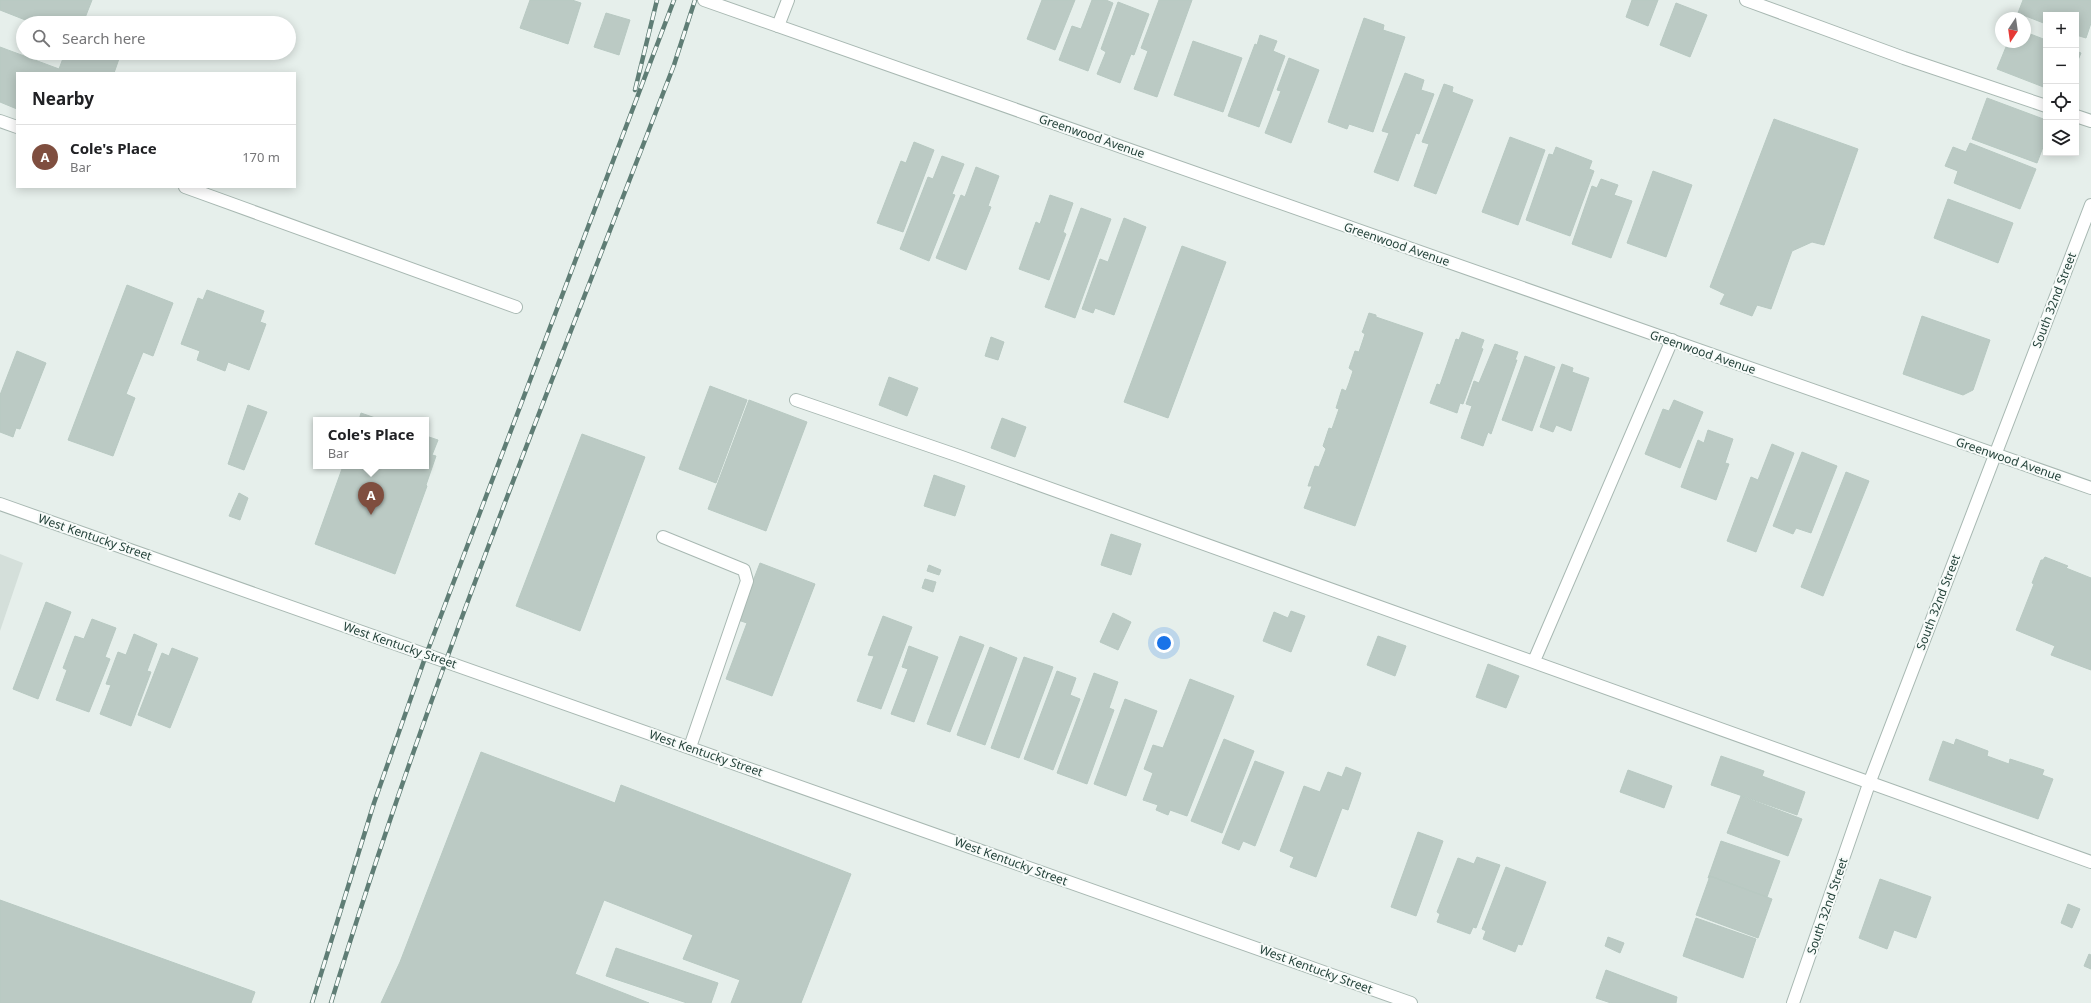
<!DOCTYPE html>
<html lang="en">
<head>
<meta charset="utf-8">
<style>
	:root { --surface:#fff; --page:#f6f6f6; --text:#202124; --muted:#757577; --line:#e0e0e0; --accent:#7f4e3f }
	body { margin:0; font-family:"Noto Sans",sans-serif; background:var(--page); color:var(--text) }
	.controls { position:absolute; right:12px; top:12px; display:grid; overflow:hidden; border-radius:0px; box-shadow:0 2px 10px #0003 }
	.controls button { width:36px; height:36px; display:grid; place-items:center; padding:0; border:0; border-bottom:1px solid var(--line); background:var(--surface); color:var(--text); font:20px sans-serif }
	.compass { position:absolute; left:1995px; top:12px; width:36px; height:36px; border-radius:50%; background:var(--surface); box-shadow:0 2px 10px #0003; rotate:193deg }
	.you { position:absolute; left:1164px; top:643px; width:14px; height:14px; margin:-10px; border:3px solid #fff; border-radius:50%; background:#1a73e8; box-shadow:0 0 0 6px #1a73e833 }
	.badge { display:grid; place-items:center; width:26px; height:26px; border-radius:50%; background:var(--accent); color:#fff; font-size:13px; font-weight:700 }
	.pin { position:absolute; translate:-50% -33px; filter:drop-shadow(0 1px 2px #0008) }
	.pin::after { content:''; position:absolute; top:21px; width:14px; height:12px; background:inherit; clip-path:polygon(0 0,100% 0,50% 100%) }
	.popup { position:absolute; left:313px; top:417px; width:116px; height:52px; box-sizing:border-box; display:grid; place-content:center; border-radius:0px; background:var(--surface); filter:drop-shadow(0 1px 3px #0005); font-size:13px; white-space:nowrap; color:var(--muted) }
	.popup b { font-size:15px; color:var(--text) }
	.popup::after { content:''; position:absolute; left:50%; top:100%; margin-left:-8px; border:8px solid transparent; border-top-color:var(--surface) }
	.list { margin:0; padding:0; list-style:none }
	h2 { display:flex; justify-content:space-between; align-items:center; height:52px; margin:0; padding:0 16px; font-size:17px }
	h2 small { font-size:13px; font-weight:400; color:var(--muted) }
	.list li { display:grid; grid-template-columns:26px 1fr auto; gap:12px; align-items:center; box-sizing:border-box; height:64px; padding:0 16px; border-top:1px solid var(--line) }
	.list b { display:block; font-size:15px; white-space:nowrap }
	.list p { margin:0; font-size:13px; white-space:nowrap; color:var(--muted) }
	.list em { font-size:13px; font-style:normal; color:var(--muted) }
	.icon { flex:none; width:22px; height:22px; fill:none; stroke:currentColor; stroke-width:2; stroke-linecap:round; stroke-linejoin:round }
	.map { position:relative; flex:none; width:2091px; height:1003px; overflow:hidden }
	.search { position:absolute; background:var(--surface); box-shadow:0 2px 10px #0003; left:16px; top:16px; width:280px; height:44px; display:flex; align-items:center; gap:10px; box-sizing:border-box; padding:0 14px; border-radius:22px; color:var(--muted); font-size:15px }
	.panel { position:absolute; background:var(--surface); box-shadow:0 2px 10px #0003; left:16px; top:72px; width:280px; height:116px; border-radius:0px }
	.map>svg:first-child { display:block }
</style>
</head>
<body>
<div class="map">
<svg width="2091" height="1003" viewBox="0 0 2091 1003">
	<rect width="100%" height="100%" fill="#e6efeb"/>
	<path fill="#d4dfda" d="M0 554 23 563 0 631Z"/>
	<path fill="#bbcac4" stroke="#b8c9c2" d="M0 0H92L83 23H33L0 10Z
		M530 0H572L581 3 568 44 520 28Z
		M1042 0H1075L1055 50 1027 39Z
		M1092 0H1106L1113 3 1088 71 1059 60 1072 26 1081 29Z
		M1159 0H1192L1157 97 1134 89 1148 51 1141 48Z
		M1632 0H1658L1648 26 1626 17Z
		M2023 0H2091V23L2086 38 2076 35V15H2046V24L2018 13Z
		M1118 2 1149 14 1134 55 1131 54 1120 83 1097 74 1106 52 1101 49Z
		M1676 3 1707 15 1690 57 1660 45Z
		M606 13 630 20 619 55 594 47Z
		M1364 18 1384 25 1383 30 1405 37 1373 132 1349 124 1347 129 1328 122Z
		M2025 32 2046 40V88L1997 69 2008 42H2025Z
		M1260 35 1277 41 1273 51 1285 56 1259 127 1228 116 1255 44 1257 45Z
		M1193 41 1242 58 1223 112 1174 95Z
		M0 47 59 69 65 53H121L114 73H17V109L0 102Z
		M2076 51 2081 53 2076 65Z
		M1289 58 1319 70 1291 143 1265 133 1281 91 1277 90Z
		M1405 73 1424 80 1421 90 1434 94 1419 134 1416 133 1398 181 1374 172 1389 133 1382 131Z
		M1444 84 1453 87 1452 92 1473 100 1436 194 1414 186 1429 144 1422 142Z
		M1987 98 2046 120V139L2037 163 1972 139Z
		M1774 119 1858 149 1824 245 1812 242 1792 251 1771 309 1757 305 1752 316 1720 304 1725 294 1710 287Z
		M1510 137 1545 150 1518 225 1482 212Z
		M914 142 934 150 903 232 877 223 901 161 906 163Z
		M1970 143 2036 169 2020 209 1954 183 1958 171 1945 166 1953 147 1966 152Z
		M1556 147 1592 161 1589 169 1594 171 1570 236 1526 220 1549 154 1553 155Z
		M942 156 964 164 952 194 955 195 929 261 900 249 928 177 933 179Z
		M976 167 999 176 988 206 991 207 966 270 936 258 961 195 965 197Z
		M1653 171 1692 185 1666 257 1627 243Z
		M1601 179 1618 185 1614 195 1632 201 1611 258 1572 244 1592 186 1597 188Z
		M1050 195 1073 203 1063 232 1066 234 1049 280 1019 269 1036 222 1040 224Z
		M1948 199 2013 223 1998 263 1934 238Z
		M1081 208 1111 219 1075 318 1045 307Z
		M1124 218 1146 227 1114 315 1095 308 1093 313 1082 309 1100 259 1108 262Z
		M1182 246 1226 262 1168 418 1124 402Z
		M127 285 173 303 153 356 143 352 126 394 135 398 113 456 68 440Z
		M207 290 264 311 260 322 266 324 249 370 228 362 225 371 197 360 200 351 181 344 198 298 203 300Z
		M1369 313 1376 315V317L1423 333 1355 526 1304 508 1312 486H1308L1309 483 1315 466 1319 467 1326 449 1323 446 1329 428 1332 429 1339 409 1336 408 1342 389 1346 391 1349 383 1353 371 1349 368 1355 351 1359 352 1365 334 1362 332 1363 330Z
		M1922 316 1990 340 1973 390 1963 395 1903 374Z
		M1462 332 1484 340 1481 348 1483 349 1463 404 1460 403 1457 413 1430 403 1437 384 1440 385 1456 339 1459 340Z
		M991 337 1004 342 998 360 985 356Z
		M1495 344 1518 352 1515 360H1517L1491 434 1488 432 1483 446 1461 438 1472 406 1466 404 1474 381 1479 383Z
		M17 351 46 363 20 429 16 428 13 437 0 432V395Z
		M1525 356 1555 367 1532 431 1502 420Z
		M1562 364 1573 368 1572 372 1589 378 1571 431 1556 425 1553 432 1540 427Z
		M889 377 918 388 907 416 879 405Z
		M710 386 747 400 716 483 679 469Z
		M749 400 807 422 766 531 708 509Z
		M1674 400 1703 412 1680 468 1645 454 1663 409 1669 411Z
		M248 405 267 412 244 470 228 464Z
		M361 413 381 420H359Z
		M1002 418 1026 427 1015 457 991 448Z
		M1708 430 1733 439 1725 463 1729 464 1716 500 1681 487 1698 440 1704 443Z
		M582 434 645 457 580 631 516 606Z
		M426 436 438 440 432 455 436 456 426 485 427 486 395 574 315 544 343 466H426Z
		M1772 444 1794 453 1756 552 1727 541 1751 477 1758 480Z
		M1802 452 1837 466 1811 533 1796 528 1793 534 1773 526Z
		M1846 472 1869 481 1823 596 1801 587Z
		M934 475 965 486 955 516 924 506Z
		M239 493 248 498 240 520 229 516Z
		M1111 534 1141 544 1131 575 1101 565Z
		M2045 557 2068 566 2066 568 2091 578V670L2051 655 2055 646 2016 630 2034 584 2032 583 2041 560H2043Z
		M760 563 815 584 772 696 726 679 747 623 738 620Z
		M929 565 941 570 939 575 927 571Z
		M925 579 936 582 933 592 922 588Z
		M46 602 71 612 38 699 13 689Z
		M1291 611 1305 616 1291 652 1263 641 1274 612 1288 618Z
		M1113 613 1131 622 1118 650 1100 642Z
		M883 616 912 627 881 709 857 701 874 656 868 655Z
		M92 619 116 628 105 657 110 659 89 712 56 700 67 670 63 668 75 636 84 639Z
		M134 634 157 644 147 671 151 672 131 726 100 714 111 685 106 684 118 652 126 655Z
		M960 636 984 645 950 732 927 724Z
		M1378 636 1406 646 1395 676 1367 665Z
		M909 646 938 657 914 722 891 714 908 669 902 667Z
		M990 647 1017 658 985 745 957 735Z
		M172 648 198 658 170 728 138 715 162 653 169 656Z
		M1024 657 1053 667 1019 758 991 748Z
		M1488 664 1519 676 1506 708 1476 697Z
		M1057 671 1076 678 1070 695 1080 699 1053 770 1024 759Z
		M1094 673 1118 682 1109 708 1114 710 1087 784 1057 773Z
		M1190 679 1234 696 1187 816 1170 810 1168 815 1156 810 1158 805 1143 800 1153 773 1144 769 1153 745 1163 748Z
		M1125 699 1157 711 1126 796 1094 784Z
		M1224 739 1254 751 1222 833 1191 821Z
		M1956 739 1988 751 1987 756 2009 764 2010 759 2044 770 2042 775 2053 779 2038 819 1929 780 1943 741 1954 745Z
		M481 752 615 803 621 785 851 874 801 1003H731L740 980 683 959 693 935 604 900 575 974 649 1003H381L400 962Z
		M1721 756 1764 771 1762 776 1805 792 1797 815 1711 785Z
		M1255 761 1284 772 1255 846 1243 841 1239 850 1222 843Z
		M1346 767 1361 773 1348 810 1342 808 1316 877 1290 867 1294 857 1280 851 1304 786 1320 792 1328 772 1342 777Z
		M1628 770 1672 786 1664 808 1620 792Z
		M1741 796 1802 819 1788 856 1727 833Z
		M1418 832 1443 841 1416 916 1391 907Z
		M1721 841 1780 861 1767 897 1710 876V878H1708Z
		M1477 857 1500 865 1476 928 1473 927 1470 934 1437 922 1440 914 1437 912 1458 858 1474 864Z
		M1506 867 1546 882 1522 945 1518 944 1515 952 1483 939 1486 931 1482 929Z
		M1710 876 1772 899 1758 938 1696 915Z
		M1880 879 1931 897 1916 938 1894 930 1887 949 1859 938Z
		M0 900 255 992 251 1003H0Z
		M2068 904 2080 909 2072 928 2061 923Z
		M1696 918 1756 939 1743 978 1683 956Z
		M1608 937 1624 943 1620 953 1605 946Z
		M616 948 718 983 711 1003H687L606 976Z
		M2089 954 2091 955V969L2084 966Z
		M1606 970 1677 997 1676 1003H1611L1596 998Z"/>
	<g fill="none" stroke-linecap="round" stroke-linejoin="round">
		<g stroke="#a8b8b2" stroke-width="14">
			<path id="service" d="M1746 0 1904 58 2046 106
				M778 26 788 0
				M2076 116 2091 121
				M0 121 17 127
				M185 187 516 307
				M796 400 959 456 2091 862
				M663 537 744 570 747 581 690 747
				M1534 661 1672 340"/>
		</g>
		<g stroke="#a8b8b2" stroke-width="14">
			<path id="minor" d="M704 0 2091 488
				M0 504 1411 1003
				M1793 1003 1870 781 2091 205"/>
		</g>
		<use href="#service" stroke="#fff" stroke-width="12"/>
		<use href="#minor" stroke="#fff" stroke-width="12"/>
		<g stroke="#5f7d75" stroke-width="4.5">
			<path id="rail" d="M635 90 657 0
				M312 1003 374 803 426 655 674 0
				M331 1003C428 684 555 375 674 65L695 0"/>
		</g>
		<use href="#rail" stroke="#f7fbf9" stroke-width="3" stroke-dasharray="9" stroke-linecap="butt"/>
	</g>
	<g text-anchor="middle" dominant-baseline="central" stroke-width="4" stroke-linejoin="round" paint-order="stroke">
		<g font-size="12" fill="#24423a" stroke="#f7fbf9">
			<text transform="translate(1092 136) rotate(19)">Greenwood Avenue</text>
			<text transform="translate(1397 244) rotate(19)">Greenwood Avenue</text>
			<text transform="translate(2054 300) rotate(-69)">South 32nd Street</text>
			<text transform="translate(1703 352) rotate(19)">Greenwood Avenue</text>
			<text transform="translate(2009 459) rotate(19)">Greenwood Avenue</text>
			<text transform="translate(95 537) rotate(19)">West Kentucky Street</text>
			<text transform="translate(1938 602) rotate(-69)">South 32nd Street</text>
			<text transform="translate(400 645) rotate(19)">West Kentucky Street</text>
			<text transform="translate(706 753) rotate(19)">West Kentucky Street</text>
			<text transform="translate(1011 861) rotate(20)">West Kentucky Street</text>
			<text transform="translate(1827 906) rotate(-71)">South 32nd Street</text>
			<text transform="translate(1316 969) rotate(20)">West Kentucky Street</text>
		</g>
	</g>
</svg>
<div class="controls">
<button>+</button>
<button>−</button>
<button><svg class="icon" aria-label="locate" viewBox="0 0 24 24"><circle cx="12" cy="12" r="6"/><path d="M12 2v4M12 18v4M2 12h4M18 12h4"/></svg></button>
<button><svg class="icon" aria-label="layers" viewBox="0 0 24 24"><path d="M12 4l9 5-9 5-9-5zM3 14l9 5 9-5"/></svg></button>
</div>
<svg class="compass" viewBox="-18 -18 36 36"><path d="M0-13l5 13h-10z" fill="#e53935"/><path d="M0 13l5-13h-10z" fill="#757577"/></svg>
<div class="you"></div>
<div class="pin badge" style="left:371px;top:515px">A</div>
<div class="popup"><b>Cole's Place</b>Bar</div>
<div class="search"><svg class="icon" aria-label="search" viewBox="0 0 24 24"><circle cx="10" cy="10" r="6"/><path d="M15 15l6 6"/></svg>Search here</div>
<section class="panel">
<h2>Nearby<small></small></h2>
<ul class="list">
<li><span class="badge">A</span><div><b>Cole's Place</b><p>Bar</p></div><em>170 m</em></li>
</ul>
</section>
</div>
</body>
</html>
